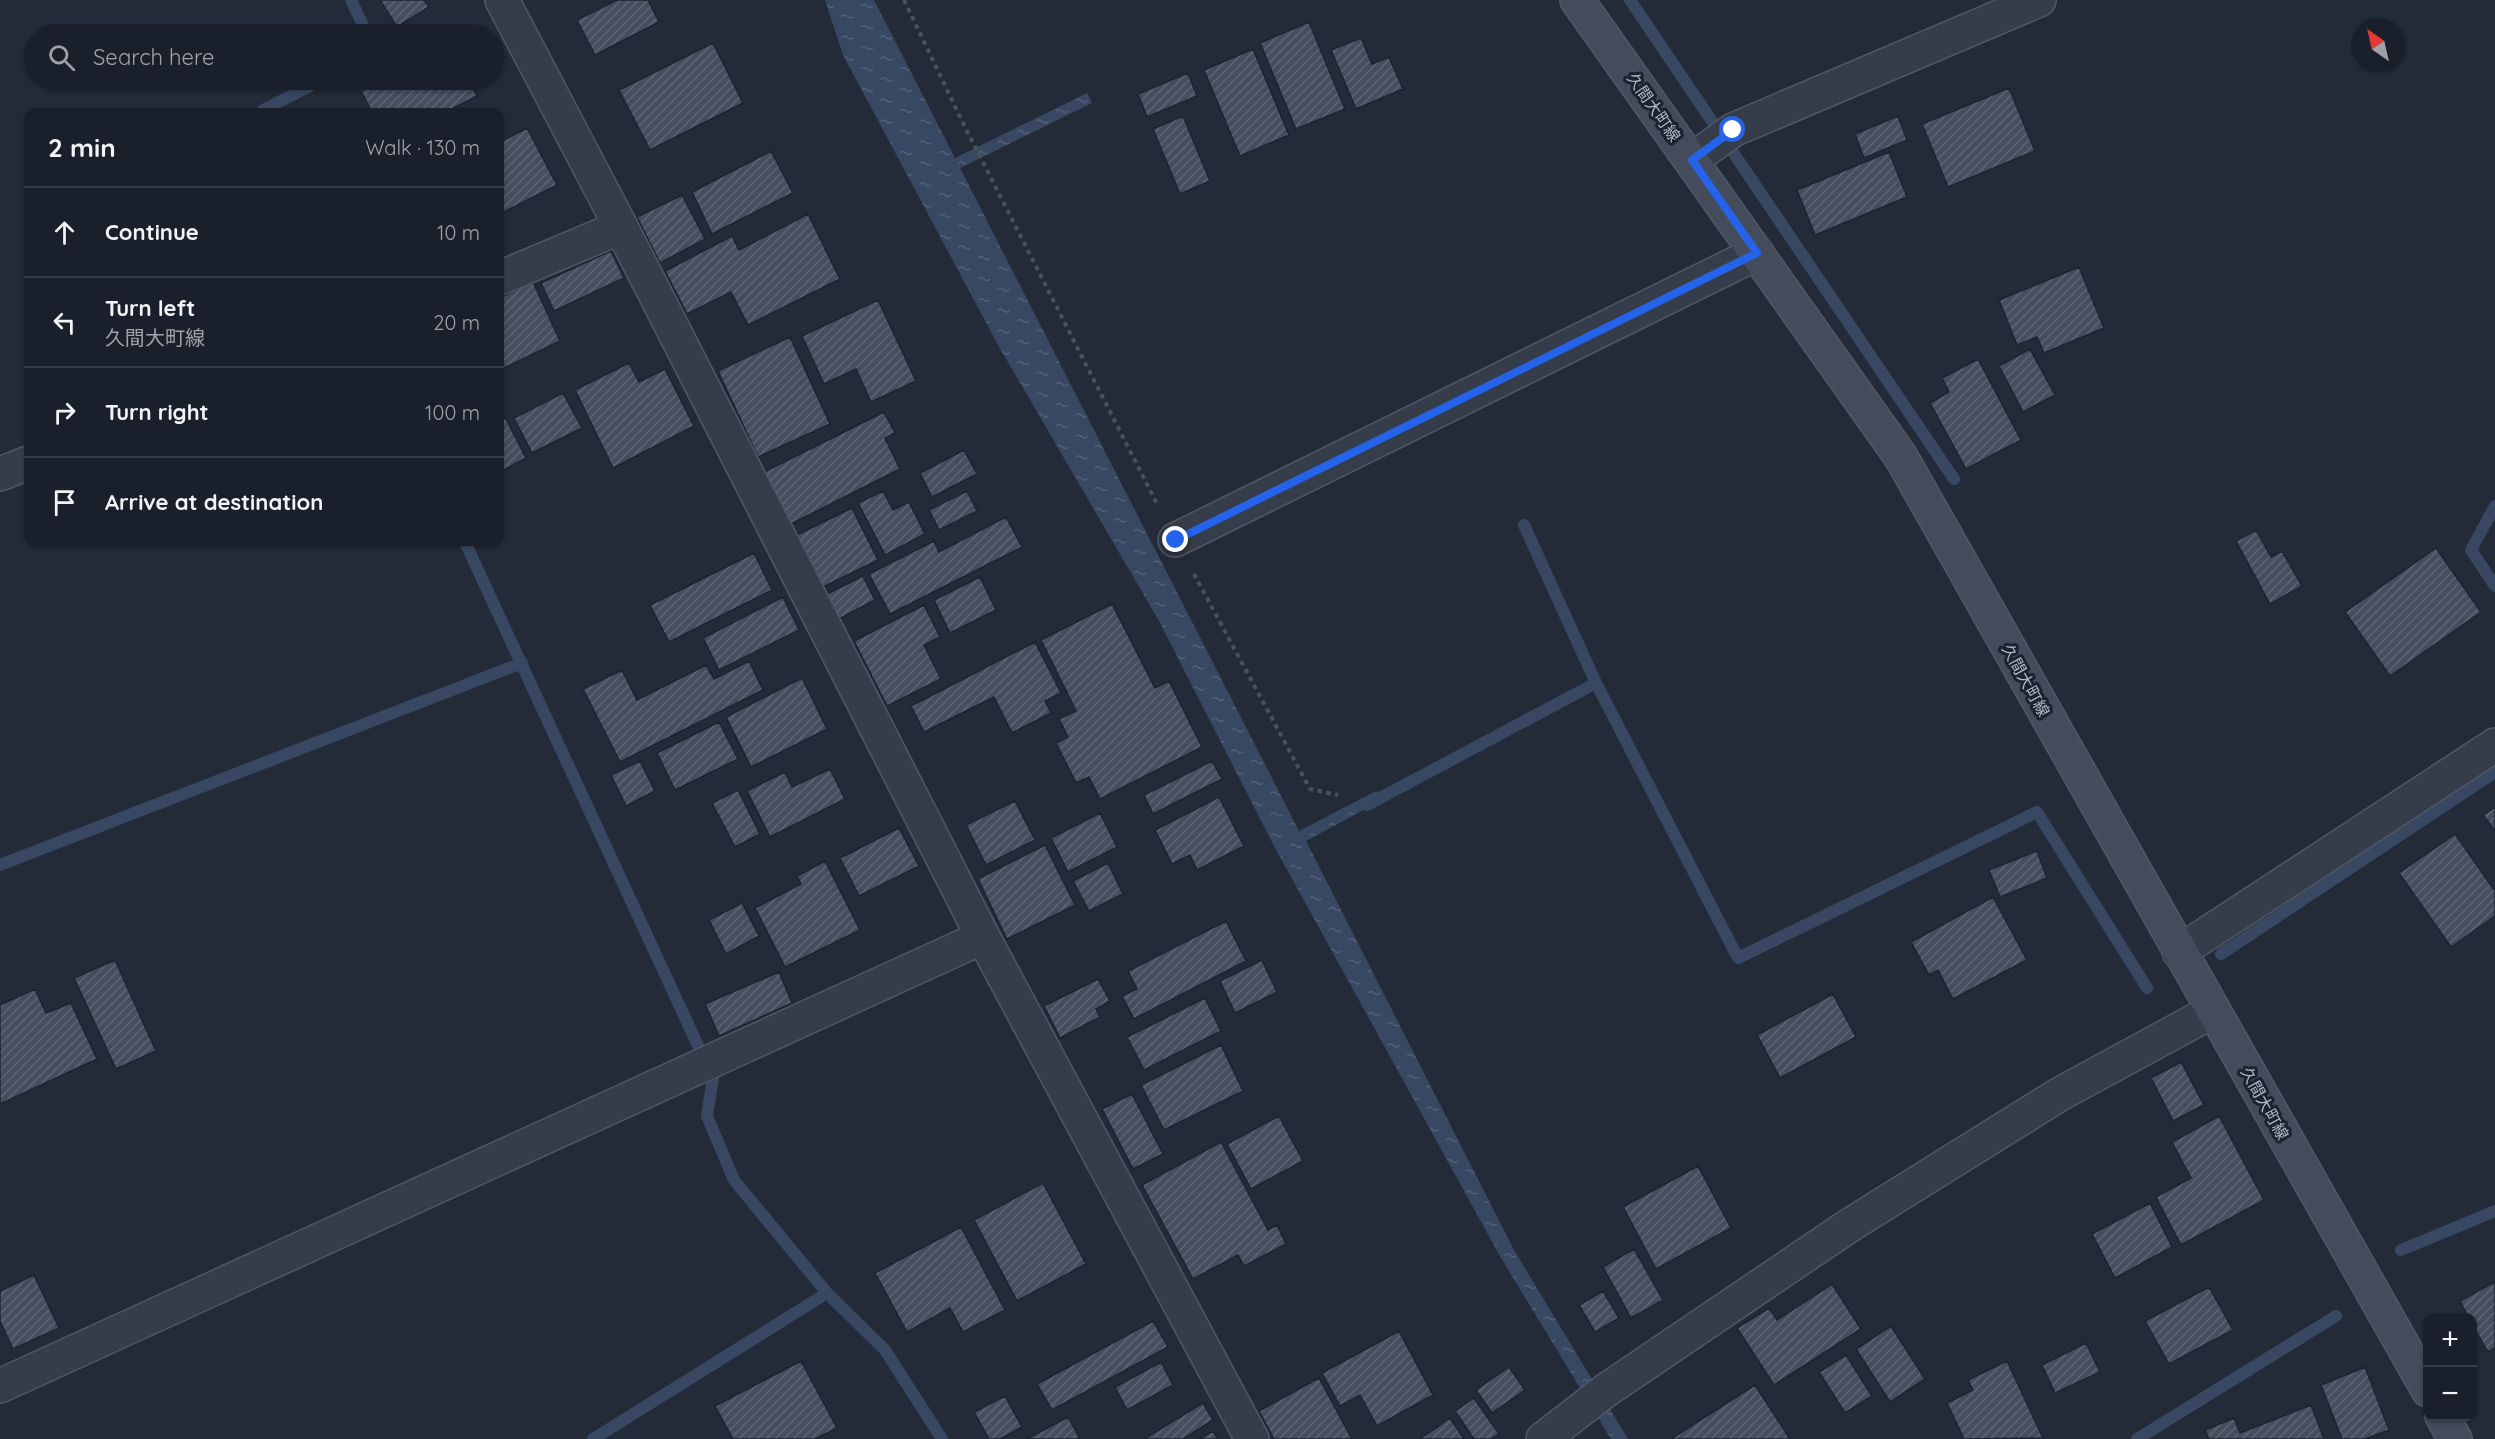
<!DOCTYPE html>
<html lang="en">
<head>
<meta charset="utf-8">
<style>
	:root { --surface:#1a202b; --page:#272d37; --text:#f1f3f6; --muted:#9fa3a9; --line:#383e47 }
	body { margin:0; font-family:Quicksand,"Noto Sans JP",sans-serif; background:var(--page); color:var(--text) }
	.controls { position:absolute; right:18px; bottom:18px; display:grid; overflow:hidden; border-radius:12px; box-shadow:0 2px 4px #0004 }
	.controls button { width:54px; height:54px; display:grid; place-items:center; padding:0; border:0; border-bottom:2px solid var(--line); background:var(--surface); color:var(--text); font:30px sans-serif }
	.compass { position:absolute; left:2351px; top:18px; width:54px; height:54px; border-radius:50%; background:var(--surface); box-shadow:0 2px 4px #0004; rotate:326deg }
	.stop { position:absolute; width:18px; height:18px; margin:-14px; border:4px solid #2563eb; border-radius:50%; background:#fff }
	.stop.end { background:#2563eb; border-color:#fff; box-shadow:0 2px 6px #0008 }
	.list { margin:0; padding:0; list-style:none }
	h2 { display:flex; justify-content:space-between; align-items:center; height:78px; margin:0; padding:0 24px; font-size:26px }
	h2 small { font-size:20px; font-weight:400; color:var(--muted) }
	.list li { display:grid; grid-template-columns:39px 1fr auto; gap:18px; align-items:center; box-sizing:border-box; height:90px; padding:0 24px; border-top:2px solid var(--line) }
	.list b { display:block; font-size:22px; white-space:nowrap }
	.list p { margin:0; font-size:20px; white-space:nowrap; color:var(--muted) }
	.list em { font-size:20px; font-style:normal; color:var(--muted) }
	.icon { flex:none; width:33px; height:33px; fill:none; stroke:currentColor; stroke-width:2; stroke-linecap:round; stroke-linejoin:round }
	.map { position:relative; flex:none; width:2495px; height:1439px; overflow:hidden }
	.search { position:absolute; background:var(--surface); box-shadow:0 2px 4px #0004; left:24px; top:24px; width:480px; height:66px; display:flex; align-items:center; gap:15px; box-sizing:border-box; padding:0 21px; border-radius:33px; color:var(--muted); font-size:22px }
	.panel { position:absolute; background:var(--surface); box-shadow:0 2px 4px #0004; left:24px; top:108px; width:480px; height:438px; border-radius:12px }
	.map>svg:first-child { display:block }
</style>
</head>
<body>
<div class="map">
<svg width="2495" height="1439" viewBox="0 0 2495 1439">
	<defs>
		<pattern id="water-ripples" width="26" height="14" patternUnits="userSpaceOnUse" patternTransform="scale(1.5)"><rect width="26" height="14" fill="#394862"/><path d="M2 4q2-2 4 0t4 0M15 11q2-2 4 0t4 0" fill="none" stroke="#536077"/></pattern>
		<pattern id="building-hatch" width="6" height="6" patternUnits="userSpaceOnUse" patternTransform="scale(1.5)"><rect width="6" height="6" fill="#444e5e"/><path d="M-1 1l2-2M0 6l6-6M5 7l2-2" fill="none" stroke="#5d6574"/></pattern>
	</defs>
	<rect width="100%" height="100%" fill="#232b39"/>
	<path fill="url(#water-ripples)" d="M825 0H874L955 158 1087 93 1092 103 960 168 1299 831 1376 791 1382 800 1306 841 1514 1250 1628 1439H1611L1501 1258 1274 846 1159 621 998 345 843 55Z"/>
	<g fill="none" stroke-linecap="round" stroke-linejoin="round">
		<path stroke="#394862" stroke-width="12" d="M351 0 367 34
			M1630 0 1954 479
			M264 112 263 110 322 80
			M2495 506 2471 550 2495 586
			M1524 525 1596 683
			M465 542 713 1078 707 1116 734 1180 827 1293 885 1350 942 1439
			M1367 805 1596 683 1738 958 2037 812 2147 988
			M0 865 522 663
			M2221 954 2495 772
			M2401 1250 2495 1211
			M593 1439 827 1293
			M2137 1439 2336 1316"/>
	</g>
	<path fill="url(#building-hatch)" stroke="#1d2430" stroke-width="1.5" d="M380 0H424L429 7 397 27Z
		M617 0H648L659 22 595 55 577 20Z
		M1309 22 1345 109 1296 129 1260 43Z
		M1361 38 1372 64 1389 57 1403 89 1356 109 1331 50Z
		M713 43 743 103 650 150 619 90Z
		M1253 49 1289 135 1240 156 1204 70Z
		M1188 73 1197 96 1147 117 1138 94Z
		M383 80H481L471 84 477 96 446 112H372L361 91Z
		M2009 88 2035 151 1948 187 1922 124Z
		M1183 116 1210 181 1180 194 1153 129Z
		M1898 116 1907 140 1864 158 1855 134Z
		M527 128 557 185 500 214V142Z
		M771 151 793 193 712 234 692 192Z
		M1889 152 1907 197 1815 235 1797 190Z
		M682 195 705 239 660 263 637 217Z
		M808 214 840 279 748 325 731 292 687 314 665 271 732 236 739 250Z
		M611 251 624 278 554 311 541 283Z
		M2079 267 2104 328 2044 353 2037 337 2017 345 1999 300Z
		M533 282 560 341 500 370V298Z
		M878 300 916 381 871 402 856 369 824 384 802 336Z
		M790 337 830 424 758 457 718 371Z
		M2030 349 2055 395 2023 412 1999 366Z
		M1978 359 2021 440 1966 469 1930 403 1949 392 1942 378Z
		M629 363 639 382 665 369 694 426 613 468 575 390Z
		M563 393 582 428 532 453 514 418Z
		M884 412 895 433 885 438 900 469 791 524 764 472Z
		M505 417 526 458 500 472V420Z
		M964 450 977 474 932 497 920 473Z
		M883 491 893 510 909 502 925 534 885 555 858 503Z
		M967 491 977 511 939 530 929 510Z
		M852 508 878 560 823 587 797 535Z
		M1006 517 1022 547 890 614 869 574 934 541 939 552Z
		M2256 530 2271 557 2282 551 2302 586 2270 604 2236 541Z
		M2436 548 2481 612 2390 676 2345 612Z
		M754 553 772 590 669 642 650 605Z
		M863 576 875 600 839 619 827 594Z
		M980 577 996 610 950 633 934 600Z
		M783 597 799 630 719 670 703 638Z
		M1112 604 1155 688 1169 681 1202 747 1100 799 1089 777 1076 783 1056 743 1068 737 1059 719 1076 711 1041 640Z
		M924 605 940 637 924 645 941 679 887 706 854 641Z
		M1035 642 1061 693 1045 701 1051 713 1012 733 994 697 924 732 911 706Z
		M749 661 763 690 620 762 583 689 622 670 637 700 706 665 714 679Z
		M802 678 827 729 751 767 726 717Z
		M719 722 738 759 675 790 657 753Z
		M640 761 655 791 626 806 611 775Z
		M1212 761 1222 779 1153 814 1144 795Z
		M830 769 845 799 770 837 747 791 785 772 792 787Z
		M738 790 760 834 735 847 712 803Z
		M1219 797 1244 846 1197 870 1190 855 1172 864 1155 830Z
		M1015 801 1035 840 986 865 966 825Z
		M2495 807V831L2483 815Z
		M1100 813 1117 847 1068 872 1051 838Z
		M899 828 919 866 859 896 840 858Z
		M2455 834 2495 891V916L2451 947 2399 873Z
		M1045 845 1075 905 1007 939 978 879Z
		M2037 851 2047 878 2000 897 1989 870Z
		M825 861 860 930 785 967 755 908 801 884 797 876Z
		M1108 863 1123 894 1089 911 1073 881Z
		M1993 897 2027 960 1953 999 1938 970 1929 975 1911 942Z
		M742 903 759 936 726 954 709 920Z
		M1226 921 1246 961 1134 1019 1122 996 1137 989 1128 971Z
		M115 960 156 1051 116 1069 74 978Z
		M1262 960 1277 992 1235 1013 1220 981Z
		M779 972 792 1003 719 1036 705 1004Z
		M1098 979 1110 1001 1096 1009 1100 1017 1060 1038 1044 1006Z
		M35 989 46 1013 71 1003 97 1059 0 1104V1005Z
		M1833 994 1856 1037 1780 1078 1757 1035Z
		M1205 998 1221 1031 1144 1070 1127 1037Z
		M1221 1045 1243 1091 1164 1130 1141 1085Z
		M2181 1062 2204 1105 2173 1121 2151 1078Z
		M1132 1094 1163 1154 1133 1169 1102 1109Z
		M1279 1116 1303 1161 1251 1189 1227 1144Z
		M2219 1116 2264 1200 2181 1245 2156 1197 2191 1178 2172 1142Z
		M1221 1142 1268 1230 1277 1225 1286 1244 1244 1266 1238 1255 1193 1279 1142 1185Z
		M1698 1166 1731 1228 1656 1269 1623 1207Z
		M1043 1183 1086 1264 1017 1301 974 1220Z
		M2150 1203 2172 1247 2115 1278 2092 1234Z
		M961 1227 1005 1310 963 1332 950 1308 907 1332 875 1273Z
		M1634 1249 1663 1300 1631 1318 1603 1267Z
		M34 1275 59 1328 13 1349 0 1321V1291Z
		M2495 1282V1348L2488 1352 2472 1324V1318H2469L2460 1301Z
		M1832 1284 1861 1329 1774 1385 1737 1328 1769 1308 1777 1320Z
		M2209 1287 2233 1330 2169 1364 2145 1321Z
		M1603 1291 1619 1318 1595 1332 1579 1305Z
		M1153 1321 1168 1347 1052 1410 1037 1384Z
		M1891 1326 1925 1379 1890 1402 1856 1349Z
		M1399 1331 1433 1395 1377 1426 1360 1395 1340 1406 1322 1373Z
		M2086 1343 2100 1372 2055 1393 2042 1365Z
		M1846 1355 1872 1396 1845 1413 1819 1372Z
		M801 1361 837 1428 815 1439H733L715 1406Z
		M2007 1361 2043 1438 1964 1439 1947 1403 1973 1390 1968 1380Z
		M1161 1362 1173 1385 1127 1410 1115 1387Z
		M1509 1367 1525 1390 1492 1413 1476 1390Z
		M2365 1367 2389 1430 2365 1439H2342L2321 1385Z
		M1319 1378 1352 1439H1274L1259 1411Z
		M1755 1385 1790 1439H1671Z
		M1005 1396 1022 1427 1000 1439H989L974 1412Z
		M1474 1398 1499 1434 1491 1439H1474L1455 1411Z
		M1203 1403 1213 1420 1183 1439H1144Z
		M2311 1405 2324 1439H2209L2205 1430 2234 1418 2240 1433Z
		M1068 1417 1080 1439H1027Z
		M1450 1418 1464 1439H1420Z
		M1213 1431 1218 1439H1200Z"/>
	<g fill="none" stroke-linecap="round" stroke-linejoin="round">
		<g stroke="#515864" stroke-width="36">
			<path id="street" d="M502 0 621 227 983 937 1252 1439
				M1692 160 1733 130 2039 0
				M500 278 621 227
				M0 474 28 463
				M1175 540 1757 253
				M2179 952 2495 745
				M0 1386 983 937
				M1543 1439 1605 1391 1850 1225 2060 1094 2213 1011"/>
		</g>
		<g stroke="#515864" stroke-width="36">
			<path id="secondary" d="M1577 0 1901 457 2428 1390
				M2442 1416 2455 1439"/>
		</g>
		<path stroke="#445559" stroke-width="4" stroke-dasharray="4.5 4.5" stroke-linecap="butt" d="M904 0 962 121 1158 506
			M1194 574 1310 789 1338 795"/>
		<use href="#street" stroke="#363d4a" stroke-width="33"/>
		<use href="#secondary" stroke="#444c5c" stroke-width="33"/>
	</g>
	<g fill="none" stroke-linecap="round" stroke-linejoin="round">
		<path stroke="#2563eb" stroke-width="8" d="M1176 540 1757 253 1692 160 1733 130"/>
	</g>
	<g text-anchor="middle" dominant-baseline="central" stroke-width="6" stroke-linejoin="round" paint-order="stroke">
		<g font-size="16" fill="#b1b8c6" stroke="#1c222e">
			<text transform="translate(1654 107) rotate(55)">久間大町線</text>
			<text transform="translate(2026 680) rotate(61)">久間大町線</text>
			<text transform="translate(2265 1103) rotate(61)">久間大町線</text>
		</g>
	</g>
</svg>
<div class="controls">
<button>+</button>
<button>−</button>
</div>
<svg class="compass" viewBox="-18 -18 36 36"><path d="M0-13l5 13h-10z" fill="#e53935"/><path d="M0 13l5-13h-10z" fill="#9fa3a9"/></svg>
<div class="stop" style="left:1733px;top:130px"></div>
<div class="stop end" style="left:1176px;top:540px"></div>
<div class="search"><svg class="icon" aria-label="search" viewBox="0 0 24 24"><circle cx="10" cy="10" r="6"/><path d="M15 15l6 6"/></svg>Search here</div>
<section class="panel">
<h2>2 min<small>Walk · 130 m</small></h2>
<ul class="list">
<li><svg class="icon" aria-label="ahead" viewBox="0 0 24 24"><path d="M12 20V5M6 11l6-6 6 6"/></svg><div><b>Continue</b></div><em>10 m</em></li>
<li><svg class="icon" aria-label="left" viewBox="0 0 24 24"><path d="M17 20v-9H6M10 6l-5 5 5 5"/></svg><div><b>Turn left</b><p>久間大町線</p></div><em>20 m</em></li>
<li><svg class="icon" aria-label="right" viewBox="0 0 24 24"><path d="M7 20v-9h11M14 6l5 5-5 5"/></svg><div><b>Turn right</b></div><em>100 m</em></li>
<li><svg class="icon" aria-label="arrive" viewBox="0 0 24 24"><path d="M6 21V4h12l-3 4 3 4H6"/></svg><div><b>Arrive at destination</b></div></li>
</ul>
</section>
</div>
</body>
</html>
